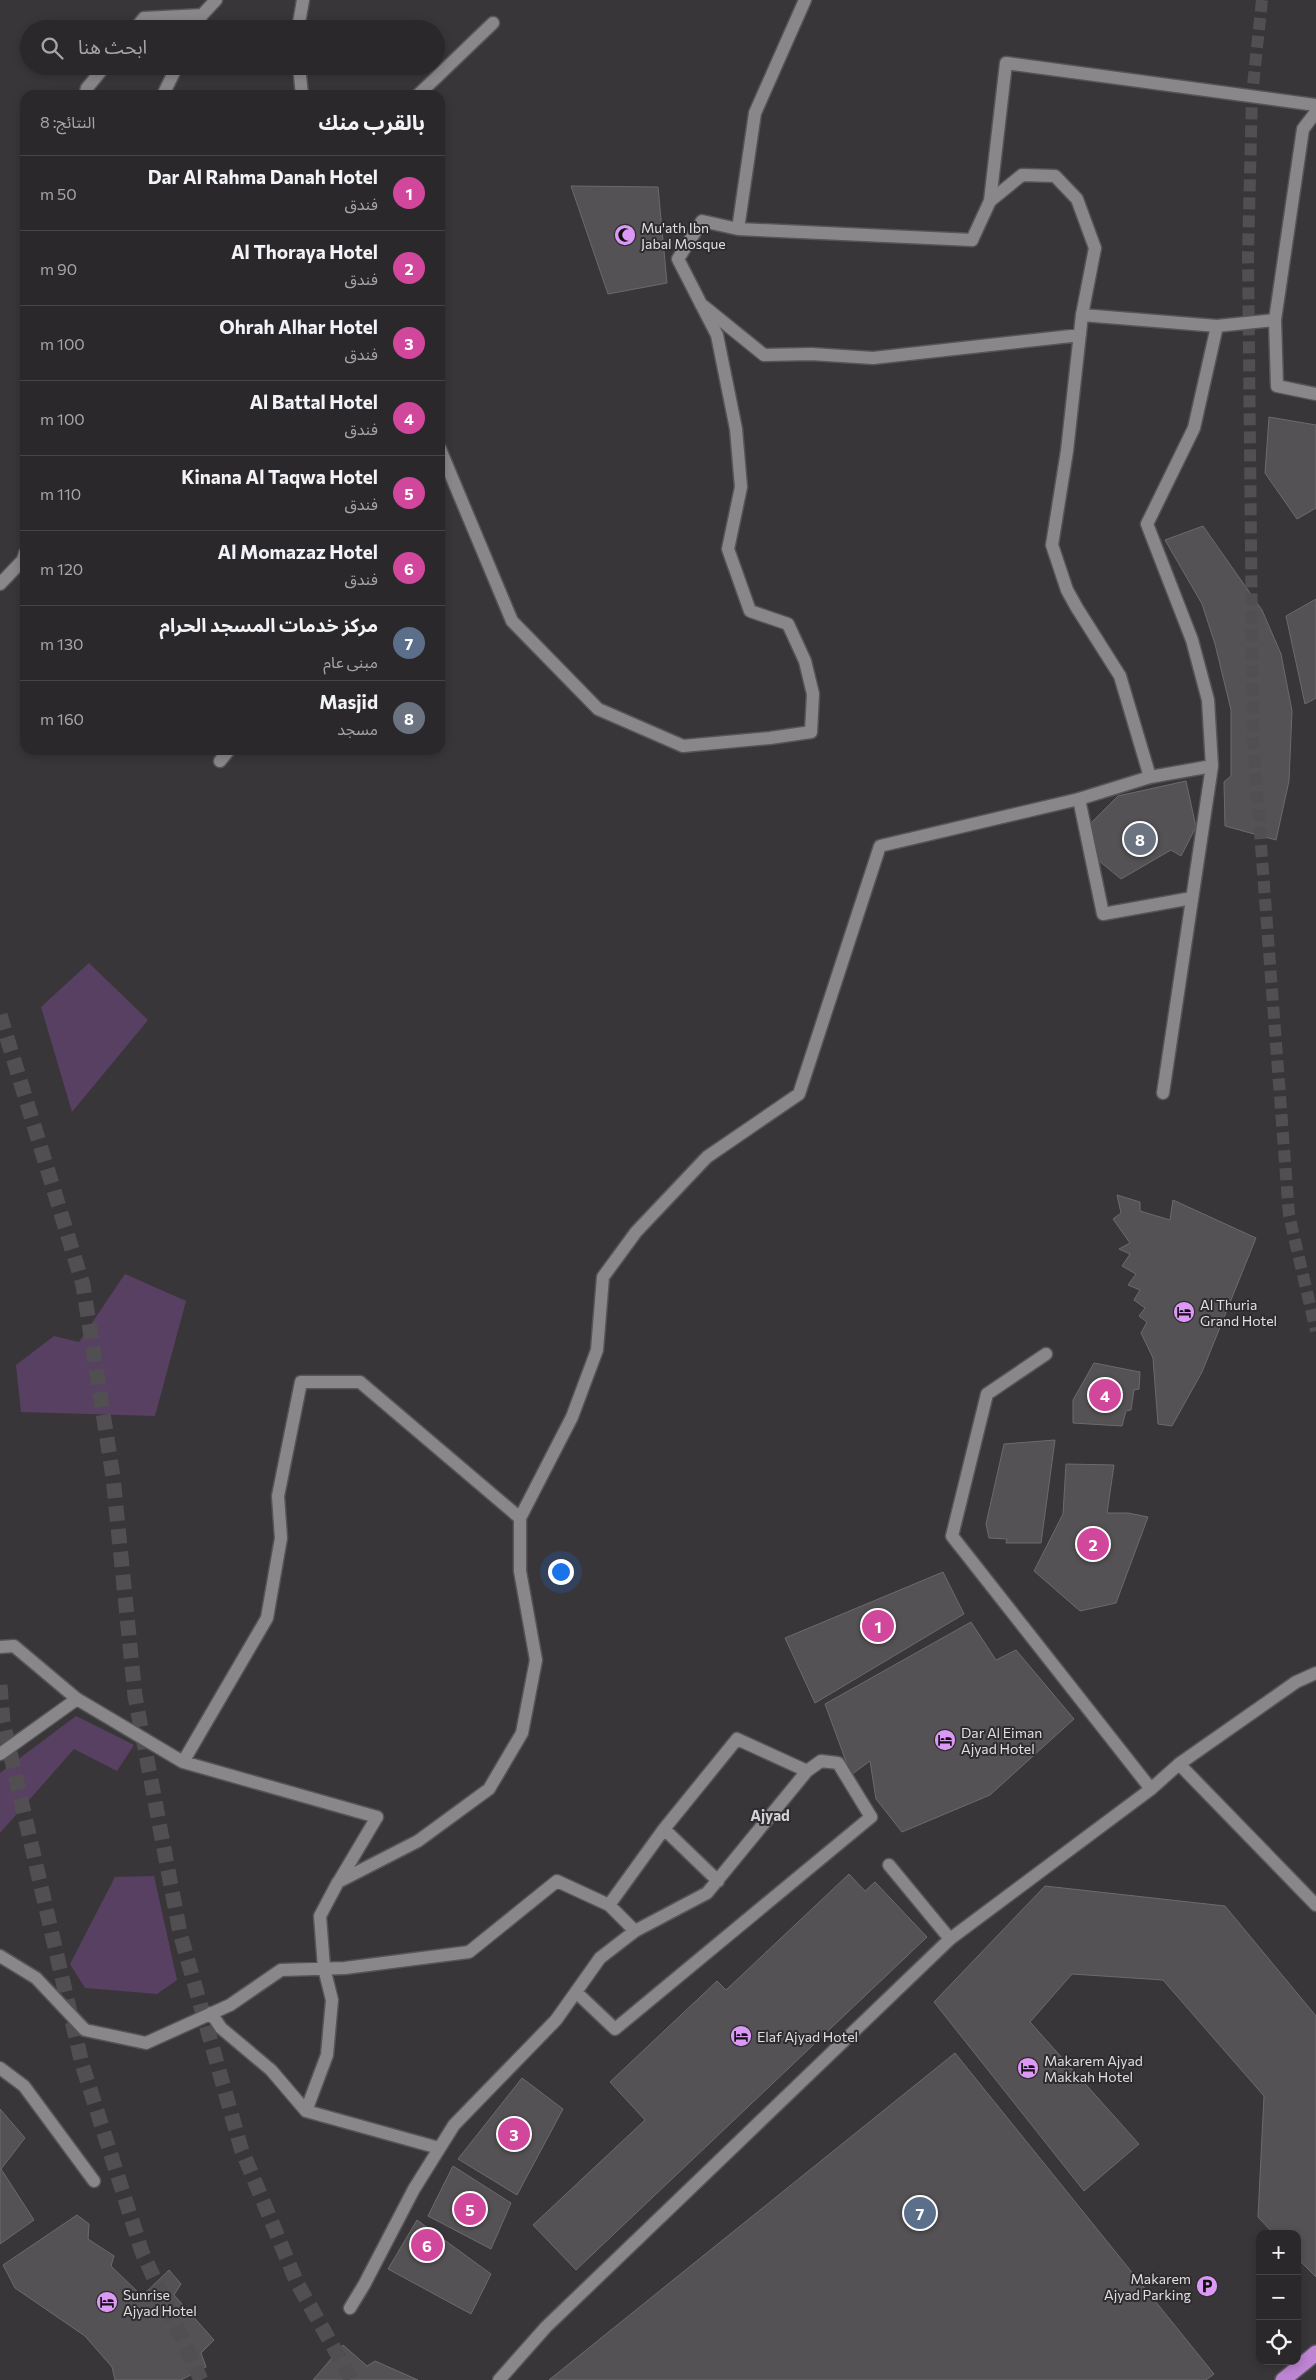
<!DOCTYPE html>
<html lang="ar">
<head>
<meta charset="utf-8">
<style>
	:root { --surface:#2b282c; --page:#333034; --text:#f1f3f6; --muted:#a6a6a9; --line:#474448; --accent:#bca0f2 }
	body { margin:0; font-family:Commissioner,"Noto Sans Arabic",sans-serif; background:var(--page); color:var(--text); direction:rtl }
	.controls { position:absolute; right:15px; bottom:15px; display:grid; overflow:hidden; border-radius:10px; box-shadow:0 2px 8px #0003 }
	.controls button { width:45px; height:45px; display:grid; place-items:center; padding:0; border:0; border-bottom:1px solid var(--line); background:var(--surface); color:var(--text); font:25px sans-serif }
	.you { position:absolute; left:560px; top:1571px; width:18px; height:18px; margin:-12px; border:4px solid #fff; border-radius:50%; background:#1a73e8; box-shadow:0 0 0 8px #1a73e833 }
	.badge { display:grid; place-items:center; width:32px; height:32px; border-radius:50%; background:var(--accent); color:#fff; font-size:16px; font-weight:700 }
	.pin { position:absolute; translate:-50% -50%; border:2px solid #fff; box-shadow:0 1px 5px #0006 }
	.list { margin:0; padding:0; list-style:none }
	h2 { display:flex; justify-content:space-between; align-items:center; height:65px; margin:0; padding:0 20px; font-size:21px }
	h2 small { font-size:16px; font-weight:400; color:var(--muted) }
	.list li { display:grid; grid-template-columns:32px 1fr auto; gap:15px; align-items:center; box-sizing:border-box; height:75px; padding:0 20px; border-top:1px solid var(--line) }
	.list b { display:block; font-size:19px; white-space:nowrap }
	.list p { margin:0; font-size:16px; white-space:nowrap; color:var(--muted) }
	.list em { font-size:16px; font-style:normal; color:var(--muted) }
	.icon { flex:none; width:28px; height:28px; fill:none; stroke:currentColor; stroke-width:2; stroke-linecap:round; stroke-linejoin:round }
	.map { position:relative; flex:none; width:1316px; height:2380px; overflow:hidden; direction:ltr }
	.search { position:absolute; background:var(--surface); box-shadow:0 2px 8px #0003; left:20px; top:20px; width:425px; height:55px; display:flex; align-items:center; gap:12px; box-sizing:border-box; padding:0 18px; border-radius:28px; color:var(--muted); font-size:19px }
	.panel { position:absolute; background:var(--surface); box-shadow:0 2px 8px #0003; left:20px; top:90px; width:425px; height:665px; border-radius:15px; direction:rtl }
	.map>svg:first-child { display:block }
</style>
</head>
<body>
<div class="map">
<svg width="1316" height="2380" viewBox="0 0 1316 2380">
	<rect width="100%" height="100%" fill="#39363a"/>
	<path fill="#584062" d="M89 963 148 1020 72 1112 41 1007Z
		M125 1274 186 1301 155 1416 21 1412 16 1365 54 1336 79 1342Z
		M76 1716 134 1745 117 1771 74 1749 0 1833V1773Z
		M154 1876 177 1980 157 1994 85 1988 70 1964 115 1877Z"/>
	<path fill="#555256" stroke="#6c6a6d" d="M571 186 658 187 667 283 608 294Z
		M1269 417 1316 425V508L1297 519 1265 473Z
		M1203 526 1262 610 1281 654 1292 711 1289 781 1276 840 1225 826 1224 782 1231 776V710L1215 644 1202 604 1165 540Z
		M1316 599V698L1305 704 1286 616Z
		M1186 781 1196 827 1181 856 1171 850 1121 879 1098 860 1087 827 1118 796Z
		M1117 1195 1140 1202V1211L1170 1220 1173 1200 1256 1238 1202 1372 1172 1426 1158 1424 1153 1358 1141 1333 1147 1322 1139 1316 1145 1308 1134 1300 1140 1290 1128 1285 1136 1274 1122 1266 1130 1254 1119 1249 1130 1243 1113 1219 1121 1213Z
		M1094 1363 1140 1372 1139 1389 1134 1390 1131 1410 1126 1411 1122 1426 1073 1423V1400Z
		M1055 1440 1041 1543H1006L1007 1539 989 1538 986 1524 1004 1444Z
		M1066 1464 1114 1465 1107 1513H1128L1148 1517 1116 1603 1080 1611 1034 1571 1063 1514Z
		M943 1572 964 1614 815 1703 785 1638Z
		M971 1622 996 1660 1016 1650 1074 1719 990 1795 902 1832 876 1799 870 1761 851 1775 825 1704Z
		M849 1874 865 1891 875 1882 927 1937 576 2270 533 2225 645 2120 610 2082 717 1981 726 1990Z
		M1045 1886 1225 1906 1316 2016V2277L1297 2258V2234H1274L1258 2217 1264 2096 1163 1980 1072 1974 1030 2022 1139 2144 1084 2191 934 2002Z
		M955 2053 1214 2374 1206 2380H549Z
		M522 2078 563 2109 517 2195 458 2159Z
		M0 2109 25 2138 1 2169 34 2220 0 2244Z
		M453 2166 511 2203 491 2249 428 2216Z
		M77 2215 89 2224 88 2239 114 2256 111 2266 142 2296 169 2270 181 2284 174 2295 214 2340 201 2353 206 2367 181 2380H115L112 2367 85 2336 15 2288 3 2265Z
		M417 2220 491 2274 471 2314 388 2269Z
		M343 2345 367 2366 375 2361 418 2380H313Z"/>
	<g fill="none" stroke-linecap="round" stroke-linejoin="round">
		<path stroke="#524f53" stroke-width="12" stroke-dasharray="12 6" stroke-linecap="butt" d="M1262 0 1252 95 1248 255 1253 740 1289 1215 1316 1331"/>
		<path stroke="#524f53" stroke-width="15" stroke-dasharray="15 8" stroke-linecap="butt" d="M0 1015 83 1285 113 1477 135 1696 180 1933 241 2148 297 2283 352 2380
			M0 1685 3 1722 82 2064 142 2252 201 2380"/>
		<g stroke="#565456" stroke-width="15">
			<path id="service" d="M805 0 755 113 738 229 702 221 678 259 701 304 764 355 811 354 873 358 1080 335
				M990 201 1006 63 1316 105
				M738 229 972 240
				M1082 315 1067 451 1052 545 1067 590 1077 608 1120 676 1150 777
				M0 1647 14 1646 77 1699 0 1754
				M77 1699 183 1762 377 1817 339 1881
				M183 1762 267 1618 281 1538 278 1496 301 1382H360L520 1518
				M664 1829 718 1881
				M889 1865 950 1939
				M609 1905 664 1829 737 1739 807 1771
				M0 1956 36 1978 85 2030 146 2043 230 2005 281 1970 345 1968 469 1952 557 1881 609 1905 635 1931
				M211 2013 221 2028 271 2070 306 2111 439 2148
				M0 2068 24 2086 94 2181
				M306 2111 327 2055 332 2000 324 1968 320 1916 338 1882 418 1841 489 1789 522 1733 536 1660 520 1571V1518L572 1417 597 1350 603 1277 636 1232 707 1157 799 1094 880 846 1079 799
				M350 2308 364 2285 414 2189 454 2125 556 2020 600 1958 635 1931 707 1893 807 1771 821 1761 838 1763 871 1817 615 2029 576 1992"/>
		</g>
		<g stroke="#565456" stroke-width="15">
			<path id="minor" d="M135 29 144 18 202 15
				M195 29 202 15 216 0
				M298 29 303 0
				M299 66 302 95
				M85 95 87 88 105 66
				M163 95 177 66
				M418 95 493 23
				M1316 112 1303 129 1275 320 1277 386 1316 394
				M972 240 990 201 1022 175 1055 176 1077 199 1095 248 1082 315 1217 326
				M440 449 512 621 598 709 683 746 770 738 811 732 813 694 805 661 788 624 750 611 728 549 741 487 736 429 717 335 701 304
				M0 584 23 560 25 553
				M220 761 229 750
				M1192 898 1103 914 1079 799 1150 777 1212 766
				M1163 1093 1212 766 1208 700 1192 640 1147 524 1194 428 1217 326 1275 320
				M1046 1354 987 1394 952 1536 1151 1789
				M1179 1764 1316 1905
				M499 2380 546 2327 950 1939 1151 1789 1179 1764 1296 1682 1316 1673"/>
		</g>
		<g stroke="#565456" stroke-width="18">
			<path id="motorway" d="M1283 2380 1316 2353"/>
		</g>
		<use href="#service" stroke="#8a878b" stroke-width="12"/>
		<use href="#minor" stroke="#8a878b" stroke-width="12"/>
		<use href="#motorway" stroke="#bc84d2" stroke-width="15"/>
	</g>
	<defs>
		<g id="mosque-disc" transform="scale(1.125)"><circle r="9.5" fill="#db99f5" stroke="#2e2c2f"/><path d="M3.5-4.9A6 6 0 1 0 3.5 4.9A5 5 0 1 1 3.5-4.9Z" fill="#111"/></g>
		<g id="hotel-disc" transform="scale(1.125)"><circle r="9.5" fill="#db99f5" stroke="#2e2c2f"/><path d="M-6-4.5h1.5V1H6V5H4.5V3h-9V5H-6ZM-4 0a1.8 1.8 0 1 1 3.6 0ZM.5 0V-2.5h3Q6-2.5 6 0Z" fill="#111"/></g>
		<g id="parking-disc" transform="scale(1.125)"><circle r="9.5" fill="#db99f5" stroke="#2e2c2f"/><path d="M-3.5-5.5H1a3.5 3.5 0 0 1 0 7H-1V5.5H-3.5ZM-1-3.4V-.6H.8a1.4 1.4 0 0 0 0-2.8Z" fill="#111"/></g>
	</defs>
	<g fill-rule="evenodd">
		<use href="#mosque-disc" x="625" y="235"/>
		<use href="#hotel-disc" x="1184" y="1312"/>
		<use href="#hotel-disc" x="945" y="1740"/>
		<use href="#hotel-disc" x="741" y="2036"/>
		<use href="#hotel-disc" x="1028" y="2068"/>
		<use href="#parking-disc" x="1207" y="2286"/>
		<use href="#hotel-disc" x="107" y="2302"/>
	</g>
	<g text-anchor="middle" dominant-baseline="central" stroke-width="4" stroke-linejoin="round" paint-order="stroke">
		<g font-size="14" fill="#e0dee0" stroke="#2e2c2f" text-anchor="start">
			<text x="641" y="227">Mu'ath Ibn<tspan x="641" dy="16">Jabal Mosque</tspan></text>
			<text x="1200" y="1304">Al Thuria<tspan x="1200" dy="16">Grand Hotel</tspan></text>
			<text x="961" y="1732">Dar Al Eiman<tspan x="961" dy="16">Ajyad Hotel</tspan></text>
			<text x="757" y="2036">Elaf Ajyad Hotel</text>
			<text x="1044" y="2060">Makarem Ajyad<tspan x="1044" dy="16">Makkah Hotel</tspan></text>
			<text x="1191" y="2278" text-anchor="end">Makarem<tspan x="1191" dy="16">Ajyad Parking</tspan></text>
			<text x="123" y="2294">Sunrise<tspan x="123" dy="16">Ajyad Hotel</tspan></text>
		</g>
		<g font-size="15" font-weight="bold" fill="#d4d1d6" stroke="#2e2c2f">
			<text x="770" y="1815">Ajyad</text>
		</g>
	</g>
</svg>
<div class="controls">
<button>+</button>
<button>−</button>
<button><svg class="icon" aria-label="locate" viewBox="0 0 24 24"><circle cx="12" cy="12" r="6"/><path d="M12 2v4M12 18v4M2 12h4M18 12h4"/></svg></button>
</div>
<div class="you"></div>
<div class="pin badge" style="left:878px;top:1626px;background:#d1479c">1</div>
<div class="pin badge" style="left:1093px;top:1544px;background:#d1479c">2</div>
<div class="pin badge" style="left:514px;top:2134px;background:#d1479c">3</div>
<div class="pin badge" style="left:1105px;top:1395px;background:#d1479c">4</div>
<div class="pin badge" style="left:470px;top:2209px;background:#d1479c">5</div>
<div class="pin badge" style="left:427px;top:2245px;background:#d1479c">6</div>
<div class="pin badge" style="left:920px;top:2213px;background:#5c6f8a">7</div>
<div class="pin badge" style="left:1140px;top:839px;background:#6b7280">8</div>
<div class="search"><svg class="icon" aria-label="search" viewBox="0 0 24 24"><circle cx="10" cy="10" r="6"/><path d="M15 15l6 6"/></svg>ابحث هنا</div>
<section class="panel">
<h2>بالقرب منك<small>النتائج: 8</small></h2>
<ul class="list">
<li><span class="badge" style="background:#d1479c">1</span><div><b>Dar Al Rahma Danah Hotel</b><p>فندق</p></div><em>50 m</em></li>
<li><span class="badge" style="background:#d1479c">2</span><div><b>Al Thoraya Hotel</b><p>فندق</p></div><em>90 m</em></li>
<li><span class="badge" style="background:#d1479c">3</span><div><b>Ohrah Alhar Hotel</b><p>فندق</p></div><em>100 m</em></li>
<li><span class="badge" style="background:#d1479c">4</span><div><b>Al Battal Hotel</b><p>فندق</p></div><em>100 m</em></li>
<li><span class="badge" style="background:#d1479c">5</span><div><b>Kinana Al Taqwa Hotel</b><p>فندق</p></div><em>110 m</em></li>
<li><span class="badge" style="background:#d1479c">6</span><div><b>Al Momazaz Hotel</b><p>فندق</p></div><em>120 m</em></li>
<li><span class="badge" style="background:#5c6f8a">7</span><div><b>مركز خدمات المسجد الحرام</b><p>مبنى عام</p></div><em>130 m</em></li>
<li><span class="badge" style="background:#6b7280">8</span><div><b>Masjid</b><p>مسجد</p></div><em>160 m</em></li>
</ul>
</section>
</div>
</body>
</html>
